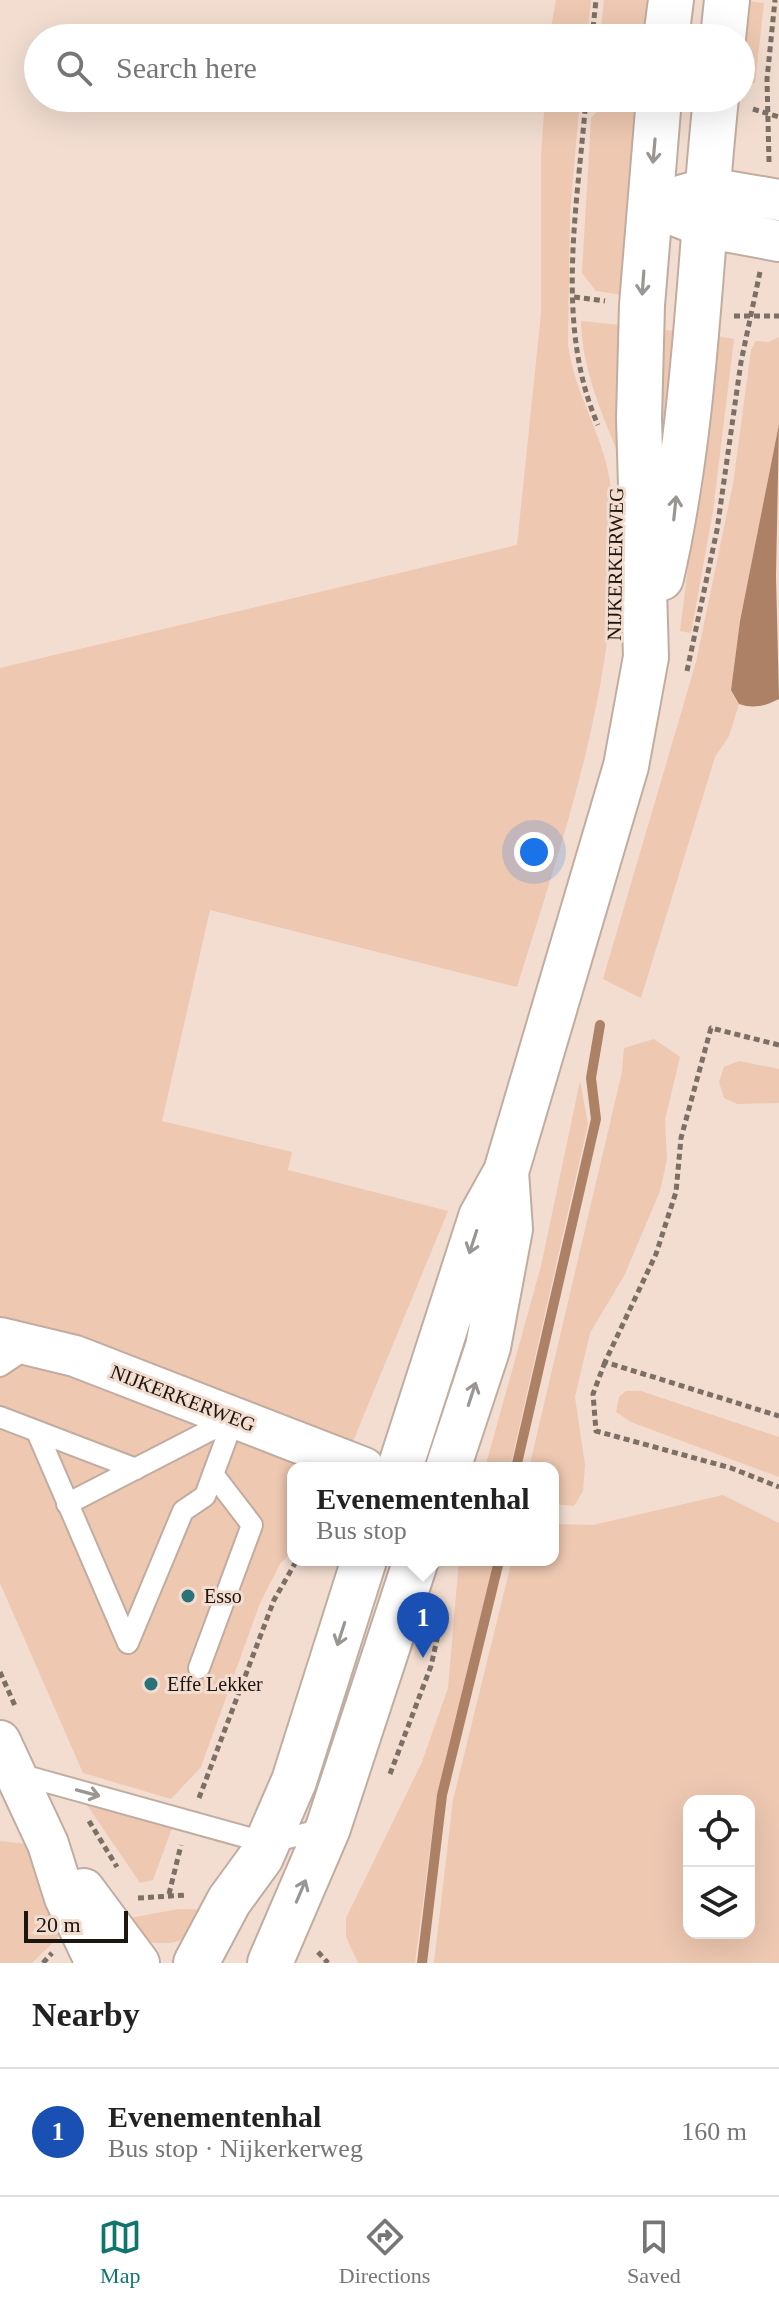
<!DOCTYPE html>
<html lang="en">
<head>
<meta charset="utf-8">
<style>
	:root { --surface:#fff; --page:#f2f2f2; --text:#222; --muted:#767676; --line:#e0e0e0; --accent:#0f766e }
	body { margin:0; font-family:Georgia,serif; background:var(--page); color:var(--text) }
	.controls { position:absolute; right:24px; bottom:24px; display:grid; overflow:hidden; border-radius:16px; box-shadow:0 8px 32px #0002 }
	.controls button { width:72px; height:72px; display:grid; place-items:center; padding:0; border:0; border-bottom:2px solid var(--line); background:var(--surface); color:var(--text); font:40px sans-serif }
	.scale { position:absolute; left:24px; bottom:20px; width:104px; box-sizing:border-box; padding-left:8px; border:4px solid #1c1510; border-top:0; font-size:22px; line-height:28px; white-space:nowrap; color:#1c1510; -webkit-text-stroke:6px #f2ddd0; paint-order:stroke }
	.you { position:absolute; left:534px; top:852px; width:28px; height:28px; margin:-20px; border:6px solid #fff; border-radius:50%; background:#1a73e8; box-shadow:0 0 0 12px #1a73e833 }
	.badge { display:grid; place-items:center; width:52px; height:52px; border-radius:50%; background:var(--accent); color:#fff; font-size:26px; font-weight:700 }
	.pin { position:absolute; translate:-50% -66px; filter:drop-shadow(0 2px 4px #0008) }
	.pin::after { content:''; position:absolute; top:42px; width:28px; height:24px; background:inherit; clip-path:polygon(0 0,100% 0,50% 100%) }
	.popup { position:absolute; left:287px; top:1462px; width:272px; height:104px; box-sizing:border-box; display:grid; place-content:center; border-radius:16px; background:var(--surface); filter:drop-shadow(0 2px 6px #0005); font-size:26px; white-space:nowrap; color:var(--muted) }
	.popup b { font-size:30px; color:var(--text) }
	.popup::after { content:''; position:absolute; left:50%; top:100%; margin-left:-16px; border:16px solid transparent; border-top-color:var(--surface) }
	.list { margin:0; padding:0; list-style:none }
	h2 { display:flex; justify-content:space-between; align-items:center; height:104px; margin:0; padding:0 32px; font-size:34px }
	h2 small { font-size:26px; font-weight:400; color:var(--muted) }
	.list li { display:grid; grid-template-columns:52px 1fr auto; gap:24px; align-items:center; box-sizing:border-box; height:128px; padding:0 32px; border-top:2px solid var(--line) }
	.list b { display:block; font-size:30px; white-space:nowrap }
	.list p { margin:0; font-size:26px; white-space:nowrap; color:var(--muted) }
	.list em { font-size:26px; font-style:normal; color:var(--muted) }
	.icon { flex:none; width:44px; height:44px; fill:none; stroke:currentColor; stroke-width:2; stroke-linecap:round; stroke-linejoin:round }
	.map { position:relative; flex:none; width:779px; height:1963px; overflow:hidden }
	.search { position:absolute; background:var(--surface); box-shadow:0 8px 32px #0002; left:24px; right:24px; top:24px; height:88px; display:flex; align-items:center; gap:20px; box-sizing:border-box; padding:0 28px; border-radius:44px; color:var(--muted); font-size:30px }
	.sheet { height:232px; background:var(--surface) }
	nav { display:flex; justify-content:space-around; align-items:center; box-sizing:border-box; height:112px; border-top:2px solid var(--line); background:var(--surface); font-size:22px; color:var(--muted) }
	nav a { display:grid; justify-items:center; gap:4px }
	nav .on { color:var(--accent) }
	.map>svg:first-child { display:block }
</style>
</head>
<body>
<div class="map">
<svg width="779" height="1963" viewBox="0 0 779 1963">
	<rect width="100%" height="100%" fill="#f2ddd0"/>
	<path fill="#eec8b1" fill-rule="evenodd" d="M556 0H591L587 38H549Z
		M604 0H654L650 38H600Z
		M748 1 764 3 755 83 741 82V38Z
		M545 98H580L570 214 568 344C574 394 606 439 611 489 627 659 566 828 517 987L210 910 162 1121 292 1152 288 1170 448 1211 342 1468H293V1550L280 1564 260 1603 201 1767 171 1799 83 1773 0 1583V668L517 545 541 314V156Z
		M616 98 642 100 630 296 596 291 582 273 591 118 606 102Z
		M581 321 630 326 618 454C601 410 582 369 581 321Z
		M649 328 684 332 663 519Z
		M717 336 734 339 713 511 691 633 680 631Z
		M779 337V424L740 621 731 690 739 704 729 736 715 757 641 998 603 979 696 662 733 484 751 350 756 341 769 342Z
		M654 1039 680 1057 665 1120 667 1159 660 1191 624 1276 590 1333 575 1397 585 1465 583 1491 574 1506 553 1504V1468H529L622 1072 624 1048Z
		M739 1061 779 1069V1103L737 1104 724 1098 719 1082 724 1067Z
		M580 1081 588 1124 510 1468H485L541 1266Z
		M626 1391H641L779 1437V1477L631 1422 616 1412 619 1397Z
		M723 1495 779 1523V1963H434L453 1800 512 1560H553V1524L593 1525ZM689 1801H749V1933H689Z
		M459 1560H494L437 1795 415 1963H358L346 1937V1918L422 1762 448 1688Z
		M85 1802 172 1828 153 1880 140 1883Z
		M0 1841 27 1844 71 1925 32 1963H0Z
		M179 1909 211 1910C182 1944 183 1946 138 1941L130 1918Z"/>
	<path fill="#ac8166" d="M779 424 776 576 779 699C765 706 754 709 739 704L731 690 740 621Z"/>
	<g fill="none" stroke-linecap="round" stroke-linejoin="round">
		<path stroke="#ac8166" stroke-width="10" d="M516 1468 596 1119 591 1078 600 1025
			M422 1963 442 1795 498 1565"/>
		<g stroke="#c1aca0" stroke-width="24">
			<path id="lane" d="M0 1366 21 1352 31 1350
				M0 1417 136 1469
				M38 1434 128 1643 183 1511 205 1496 234 1418
				M67 1504 234 1418
				M199 1668 252 1525 213 1474
				M15 1773 267 1843 328 1828"/>
		</g>
		<g stroke="#c1aca0" stroke-width="44">
			<path id="street" d="M677 197 708 188 779 200
				M649 205 704 227 779 241
				M0 1338 75 1356 364 1468
				M0 1741 48 1844 65 1898 96 1963
				M84 1889 139 1963"/>
		</g>
		<g stroke="#c1aca0" stroke-width="48">
			<path id="secondary" d="M666 38 671 0
				M723 38 727 0
				M661 578C697 421 699 258 716 98
				M400 1468 481 1217 506 1172 626 766 646 657 639 418 642 305 659 98
				M448 1468 488 1347 510 1229 506 1172
				M196 1963 229 1901 261 1857 294 1781 364 1560
				M270 1963 328 1828 416 1560"/>
		</g>
		<path stroke="#7c6f66" stroke-width="5" stroke-dasharray="6 4" stroke-linecap="butt" d="M592 38 596 0
			M586 98C578 204 554 325 598 425
			M753 109 779 117
			M769 162 767 79 775 0
			M574 297 605 301
			M734 316H779
			M687 671 717 530 741 362 760 272
			M779 1045 711 1028 681 1138 676 1192 656 1254 605 1362 779 1416
			M605 1362 593 1394 596 1431 731 1468 779 1487
			M0 1672 16 1708
			M390 1774 431 1666 442 1617
			M199 1798 274 1600 297 1560
			M89 1821 117 1867
			M169 1894 181 1845
			M138 1898 187 1895
			M318 1952 328 1963
			M43 1963 52 1953"/>
		<use href="#lane" stroke="#fff" stroke-width="20"/>
		<use href="#street" stroke="#fff" stroke-width="40"/>
		<use href="#secondary" stroke="#fff" stroke-width="44"/>
	</g>
	<defs><path id="oneway-shaft" d="M-6 0H5M1.5-3L5.5 0L1.5 3" fill="none" stroke-width="1.6" stroke-linecap="round" stroke-linejoin="round" transform="scale(2)"/></defs>
	<g stroke="#999693">
		<use href="#oneway-shaft" transform="translate(654 151) rotate(95)"/>
		<use href="#oneway-shaft" transform="translate(643 283) rotate(94)"/>
		<use href="#oneway-shaft" transform="translate(675 508) rotate(-84)"/>
		<use href="#oneway-shaft" transform="translate(473 1242) rotate(108)"/>
		<use href="#oneway-shaft" transform="translate(472 1394) rotate(-72)"/>
		<use href="#oneway-shaft" transform="translate(341 1634) rotate(108)"/>
		<use href="#oneway-shaft" transform="translate(88 1793) rotate(15)"/>
		<use href="#oneway-shaft" transform="translate(301 1891) rotate(-67)"/>
	</g>
	<g fill="#297379" stroke="#f2ddd0" stroke-width="3">
		<circle cx="188" cy="1596" r="8"/>
		<circle cx="151" cy="1684" r="8"/>
	</g>
	<g text-anchor="middle" dominant-baseline="central" stroke-width="6" stroke-linejoin="round" paint-order="stroke">
		<g font-size="20" fill="#1c1510" stroke="#f2ddd0">
			<text transform="translate(615 564) rotate(-89)">NIJKERKERWEG</text>
			<text transform="translate(183 1398) rotate(21)">NIJKERKERWEG</text>
		</g>
		<g font-size="20" fill="#1c1510" stroke="#f2ddd0" text-anchor="start">
			<text x="204" y="1596">Esso</text>
			<text x="167" y="1684">Effe Lekker</text>
		</g>
	</g>
</svg>
<div class="controls">
<button><svg class="icon" aria-label="locate" viewBox="0 0 24 24"><circle cx="12" cy="12" r="6"/><path d="M12 2v4M12 18v4M2 12h4M18 12h4"/></svg></button>
<button><svg class="icon" aria-label="layers" viewBox="0 0 24 24"><path d="M12 4l9 5-9 5-9-5zM3 14l9 5 9-5"/></svg></button>
</div>
<div class="scale">20 m</div>
<div class="you"></div>
<div class="pin badge" style="left:423px;top:1658px;background:#1a4fb4">1</div>
<div class="popup"><b>Evenementenhal</b>Bus stop</div>
<div class="search"><svg class="icon" aria-label="search" viewBox="0 0 24 24"><circle cx="10" cy="10" r="6"/><path d="M15 15l6 6"/></svg>Search here</div>
</div>
<section class="sheet">
<h2>Nearby<small></small></h2>
<ul class="list">
<li><span class="badge" style="background:#1a4fb4">1</span><div><b>Evenementenhal</b><p>Bus stop · Nijkerkerweg</p></div><em>160 m</em></li>
</ul>
</section>
<nav>
<a class="on"><svg class="icon" aria-label="map" viewBox="0 0 24 24"><path d="M3 6l6-2 6 2 6-2v14l-6 2-6-2-6 2zM9 4v14M15 6v14"/></svg>Map</a>
<a><svg class="icon" aria-label="directions" viewBox="0 0 24 24"><path d="M12 3l9 9-9 9-9-9zM9 14v-3h6M13 9l2 2-2 2"/></svg>Directions</a>
<a><svg class="icon" aria-label="saved" viewBox="0 0 24 24"><path d="M7 4h10v16l-5-4-5 4z"/></svg>Saved</a>
</nav>
</body>
</html>
